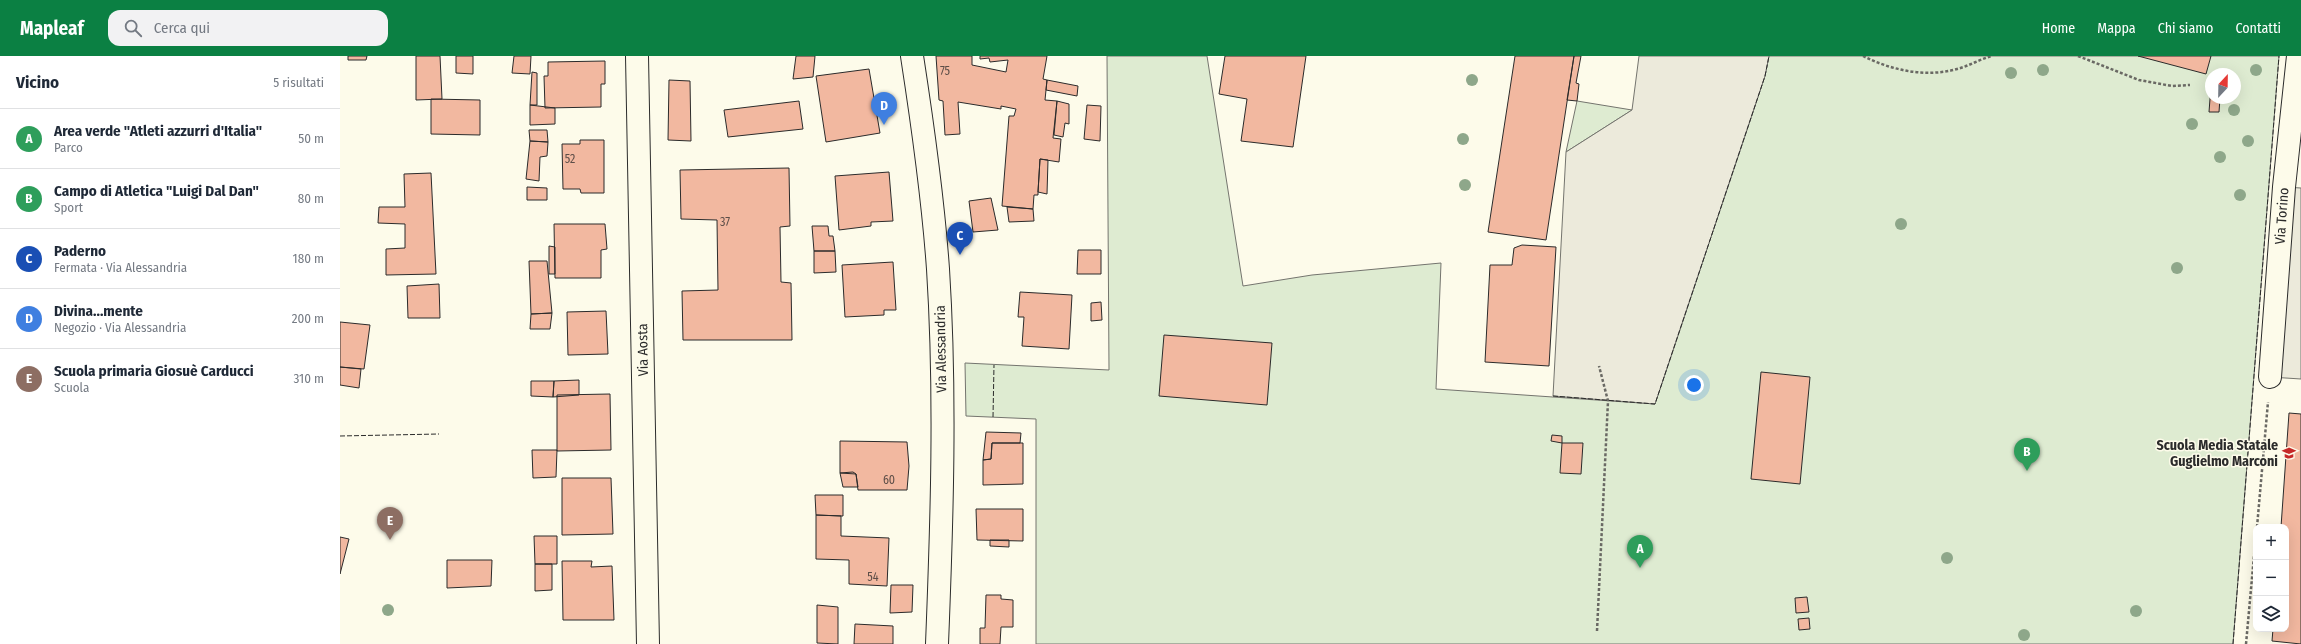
<!DOCTYPE html>
<html lang="it">
<head>
<meta charset="utf-8">
<style>
	:root { --surface:#fff; --page:#f2f2f3; --text:#1f2937; --muted:#747a83; --line:#e0e1e3; --accent:#0b8043 }
	body { margin:0; font-family:"Fira Sans Condensed",sans-serif; background:var(--page); color:var(--text) }
	.controls { position:absolute; right:12px; bottom:12px; display:grid; overflow:hidden; border-radius:8px; box-shadow:0 4px 16px #0002 }
	.controls button { width:36px; height:36px; display:grid; place-items:center; padding:0; border:0; border-bottom:1px solid var(--line); background:var(--surface); color:var(--text); font:20px sans-serif }
	.compass { position:absolute; left:1865px; top:12px; width:36px; height:36px; border-radius:50%; background:var(--surface); box-shadow:0 4px 16px #0002; rotate:22deg }
	.you { position:absolute; left:1354px; top:329px; width:14px; height:14px; margin:-10px; border:3px solid #fff; border-radius:50%; background:#1a73e8; box-shadow:0 0 0 6px #1a73e833 }
	.badge { display:grid; place-items:center; width:26px; height:26px; border-radius:50%; background:var(--accent); color:#fff; font-size:13px; font-weight:700 }
	.pin { position:absolute; translate:-50% -33px; filter:drop-shadow(0 1px 2px #0008) }
	.pin::after { content:''; position:absolute; top:21px; width:14px; height:12px; background:inherit; clip-path:polygon(0 0,100% 0,50% 100%) }
	.list { margin:0; padding:0; list-style:none }
	h2 { display:flex; justify-content:space-between; align-items:center; height:52px; margin:0; padding:0 16px; font-size:17px }
	h2 small { font-size:13px; font-weight:400; color:var(--muted) }
	.list li { display:grid; grid-template-columns:26px 1fr auto; gap:12px; align-items:center; box-sizing:border-box; height:60px; padding:0 16px; border-top:1px solid var(--line) }
	.list b { display:block; font-size:15px; white-space:nowrap }
	.list p { margin:0; font-size:13px; white-space:nowrap; color:var(--muted) }
	.list em { font-size:13px; font-style:normal; color:var(--muted) }
	.icon { flex:none; width:22px; height:22px; fill:none; stroke:currentColor; stroke-width:2; stroke-linecap:round; stroke-linejoin:round }
	.map { position:relative; flex:none; width:1961px; height:588px; overflow:hidden }
	header { display:flex; align-items:center; gap:24px; box-sizing:border-box; height:56px; padding:0 20px; background:var(--accent); color:#fff }
	header strong { font-size:19px }
	nav { display:flex; gap:22px; margin-inline-start:auto; font-size:14px }
	.search { width:280px; height:36px; background:var(--page); display:flex; align-items:center; gap:10px; box-sizing:border-box; padding:0 14px; border-radius:12px; color:var(--muted); font-size:15px }
	main { display:flex }
	aside { flex:1; background:var(--surface) }
	.map>svg:first-child { display:block }
</style>
</head>
<body>
<header>
<strong>Mapleaf</strong>
<div class="search"><svg class="icon" aria-label="search" viewBox="0 0 24 24"><circle cx="10" cy="10" r="6"/><path d="M15 15l6 6"/></svg>Cerca qui</div>
<nav><a>Home</a><a>Mappa</a><a>Chi siamo</a><a>Contatti</a></nav>
</header>
<main>
<aside>
<h2>Vicino<small>5 risultati</small></h2>
<ul class="list">
<li><span class="badge" style="background:#2e9e5b">A</span><div><b>Area verde &quot;Atleti azzurri d'Italia&quot;</b><p>Parco</p></div><em>50 m</em></li>
<li><span class="badge" style="background:#2e9e5b">B</span><div><b>Campo di Atletica &quot;Luigi Dal Dan&quot;</b><p>Sport</p></div><em>80 m</em></li>
<li><span class="badge" style="background:#1a4fb4">C</span><div><b>Paderno</b><p>Fermata · Via Alessandria</p></div><em>180 m</em></li>
<li><span class="badge" style="background:#3f7fe0">D</span><div><b>Divina...mente</b><p>Negozio · Via Alessandria</p></div><em>200 m</em></li>
<li><span class="badge" style="background:#8d6e63">E</span><div><b>Scuola primaria Giosuè Carducci</b><p>Scuola</p></div><em>310 m</em></li>
</ul>
</aside>
<div class="map">
<svg width="1961" height="588" viewBox="0 0 1961 588">
	<rect width="100%" height="100%" fill="#fdfbea"/>
	<path fill="#deebd1" stroke="#74746e" fill-rule="evenodd" d="M767 0H867L903 230 972 219 1101 207 1096 333 1315 348 1425 20 1429 0H1939L1893 588H696V363L626 360 625 307 769 314ZM1871 18H1895V42H1871Z
		M1237 45 1292 54 1226 96Z"/>
	<path fill="#eceadb" stroke="#74746e" d="M1299 0H1429L1425 20 1315 348 1213 340 1226 96 1292 54Z
		M1944 131 1961 132V323L1930 321Z"/>
	<path fill="#f2b8a0" stroke="#2b2b2b" d="M8 0H27L26 4H8Z
		M76 0H100L102 43 76 44Z
		M116 0H133V18L116 17Z
		M174 0H191L190 18 172 17Z
		M456 0H475L473 21 453 23Z
		M596 0H632V9L666 16 668 4 650 6 649 2 640 3V0H707L703 23 707 24 705 44 717 45 713 82 721 83 719 106 700 103 698 136V139H694L693 153 662 150 669 60H674L676 53 661 50V53L618 46 620 78 605 79 603 45 599 44Z
		M885 0H966L953 91 901 85 907 43 879 38Z
		M1175 0H1234L1206 184 1148 176Z
		M1234 0H1241L1236 27 1239 28 1237 45 1227 44Z
		M1798 0H1871L1866 18Z
		M265 5V28H261V51L205 52 204 20H208V6Z
		M529 13 540 77 486 86 476 20Z
		M192 16 197 17V49H190Z
		M329 24 350 25 351 85 328 84Z
		M707 24 738 30 737 40 706 34Z
		M1871 30V42H1880L1879 56H1869Z
		M91 43 140 44V79L91 78Z
		M459 45 463 73 388 81 384 54Z
		M717 45 729 48V68L725 67 723 81 714 79Z
		M190 49 215 52V68L190 69Z
		M747 49 761 50 760 85 744 83Z
		M189 74H207L208 86 190 85Z
		M240 84H264V137H241L240 133H223L222 88H240Z
		M190 85 208 86 207 100 200 101 199 125 186 123Z
		M700 103 708 104 707 138 698 136Z
		M449 112 450 170 440 171 441 226 451 227 452 284H343L342 235 378 234 377 164 341 163 340 114Z
		M549 116 553 165 531 166V170L499 174 495 120Z
		M91 117 96 218 46 219V193L65 192V168L38 167 39 151H65L64 118Z
		M187 131 207 132V144H187Z
		M651 142 658 174 633 176 629 145Z
		M667 151 693 153 694 165 669 166Z
		M214 168H265L267 193 261 194V222H215Z
		M472 170H488L489 180H493L495 195H474Z
		M1182 189 1216 191 1209 310 1145 306 1150 209H1172L1174 192Z
		M209 190 215 191V218H209Z
		M738 194H761V218H737Z
		M474 195H495L496 216 474 217Z
		M189 205H207L212 257 191 258Z
		M553 206 556 254H544V259L505 261 502 209Z
		M99 228 100 262H68L67 230Z
		M680 236 732 239 729 293 682 290 684 261H678Z
		M761 246 762 264 751 265V247Z
		M266 255 268 298 228 299 227 256Z
		M212 257 210 273H190L191 258Z
		M0 266 30 269 24 313 0 311Z
		M824 279 932 287 927 349 819 340Z
		M0 311 21 313 19 332 0 329Z
		M1421 316 1470 321 1460 428 1411 423Z
		M239 324V339L213 341 214 325Z
		M191 325H214L213 341 191 340Z
		M270 338 271 394 217 395V339Z
		M1949 357 1961 358V588L1932 585 1933 573H1946V471H1941Z
		M646 376 681 377 680 387H652L651 403 643 404Z
		M1212 379 1222 380V387L1211 385Z
		M500 385 567 386 569 410 567 434H518L516 418 500 417Z
		M652 387H683V428L643 429V404L651 403Z
		M1222 387H1243L1241 418 1220 417Z
		M192 394H217L216 421 193 422Z
		M513 416 516 418 518 431H503L500 417Z
		M222 422H271L273 478 222 479Z
		M475 439H503V460L476 459Z
		M636 453H683V485L637 484Z
		M476 459 501 460V480L549 482 547 530 509 528V504L476 503Z
		M194 480H217V508H195Z
		M0 481 9 483 0 518Z
		M650 484H669V491L650 490Z
		M107 504H152L151 530 107 532Z
		M222 505H252L251 511 272 510 274 564H223Z
		M195 508H212V534L195 535Z
		M551 529H573L572 556 550 557Z
		M646 539H661V543L673 544V571H661L660 588H640V572H645Z
		M1467 541 1469 556 1456 557 1455 542Z
		M477 549 498 551V588L477 587Z
		M1469 562 1470 573 1459 574 1458 563Z
		M515 568 553 570V588H514Z"/>
	<g fill="none" stroke-linecap="round" stroke-linejoin="round">
		<g stroke="#2b2b2b" stroke-width="24">
			<path id="minor" d="M297 0 308 588
				M572 0C583 71 593 142 598 213 606 338 602 463 597 588
				M1930 321 1944 131 1958 0"/>
		</g>
		<path stroke="#6a6964" stroke-width="2.5" stroke-dasharray="3 2" stroke-linecap="butt" d="M1523 0C1551 14 1585 22 1617 13 1629 10 1640 3 1652 0
			M1738 0 1799 24 1832 30 1850 29
			M1917 471 1928 346
			M1257 575 1268 345 1259 310
			M1906 588 1916 478"/>
		<use href="#minor" stroke="#fdfbea" stroke-width="22"/>
		<path stroke="#2b2b2b" stroke-width="1" stroke-dasharray="5 2" stroke-linecap="butt" d="M1213 340 1315 348 1425 20 1429 0
			M653 361 654 309
			M0 380 99 378
			M1893 588 1939 0"/>
	</g>
	<g fill="#8ea78a">
		<circle cx="1703" cy="14" r="6"/>
		<circle cx="1916" cy="14" r="6"/>
		<circle cx="1671" cy="17" r="6"/>
		<circle cx="1132" cy="24" r="6"/>
		<circle cx="1894" cy="54" r="6"/>
		<circle cx="1852" cy="68" r="6"/>
		<circle cx="1123" cy="83" r="6"/>
		<circle cx="1908" cy="85" r="6"/>
		<circle cx="1880" cy="101" r="6"/>
		<circle cx="1125" cy="129" r="6"/>
		<circle cx="1900" cy="139" r="6"/>
		<circle cx="1561" cy="168" r="6"/>
		<circle cx="1837" cy="212" r="6"/>
		<circle cx="1607" cy="502" r="6"/>
		<circle cx="48" cy="554" r="6"/>
		<circle cx="1796" cy="555" r="6"/>
		<circle cx="1684" cy="579" r="6"/>
	</g>
	<defs>
		<g id="school-bare" transform="scale(1.08)"><path d="M0-5L7-2L0 1L-7-2ZM-4 1L0 2.5L4 1V4Q0 6-4 4Z" fill="#c62828" stroke="#fdfbea" stroke-width="2.5" paint-order="stroke"/></g>
	</defs>
	<g fill-rule="evenodd">
		<use href="#school-bare" x="1949" y="397"/>
	</g>
	<g text-anchor="middle" dominant-baseline="central" stroke-width="3" stroke-linejoin="round" paint-order="stroke">
		<g font-size="12" fill="#5d4e48">
			<text x="605" y="15">75</text>
			<text x="230" y="103">52</text>
			<text x="385" y="166">37</text>
			<text x="549" y="424">60</text>
			<text x="533" y="521">54</text>
		</g>
		<g font-size="14" fill="#2b2b2b" stroke="#fdfbea">
			<text transform="translate(1942 160) rotate(-86)">Via Torino</text>
			<text transform="translate(601 293) rotate(-91)">Via Alessandria</text>
			<text transform="translate(303 294) rotate(-91)">Via Aosta</text>
		</g>
		<g font-size="14" font-weight="bold" fill="#2b2b2b" stroke="#fdfbea" text-anchor="end">
			<text x="1938" y="389">Scuola Media Statale<tspan x="1938" dy="16">Guglielmo Marconi</tspan></text>
		</g>
	</g>
</svg>
<div class="controls">
<button>+</button>
<button>−</button>
<button><svg class="icon" aria-label="layers" viewBox="0 0 24 24"><path d="M12 4l9 5-9 5-9-5zM3 14l9 5 9-5"/></svg></button>
</div>
<svg class="compass" viewBox="-18 -18 36 36"><path d="M0-13l5 13h-10z" fill="#e53935"/><path d="M0 13l5-13h-10z" fill="#747a83"/></svg>
<div class="you"></div>
<div class="pin badge" style="left:1300px;top:512px;background:#2e9e5b">A</div>
<div class="pin badge" style="left:1687px;top:415px;background:#2e9e5b">B</div>
<div class="pin badge" style="left:620px;top:199px;background:#1a4fb4">C</div>
<div class="pin badge" style="left:544px;top:69px;background:#3f7fe0">D</div>
<div class="pin badge" style="left:50px;top:484px;background:#8d6e63">E</div>
</div>
</main>
</body>
</html>
